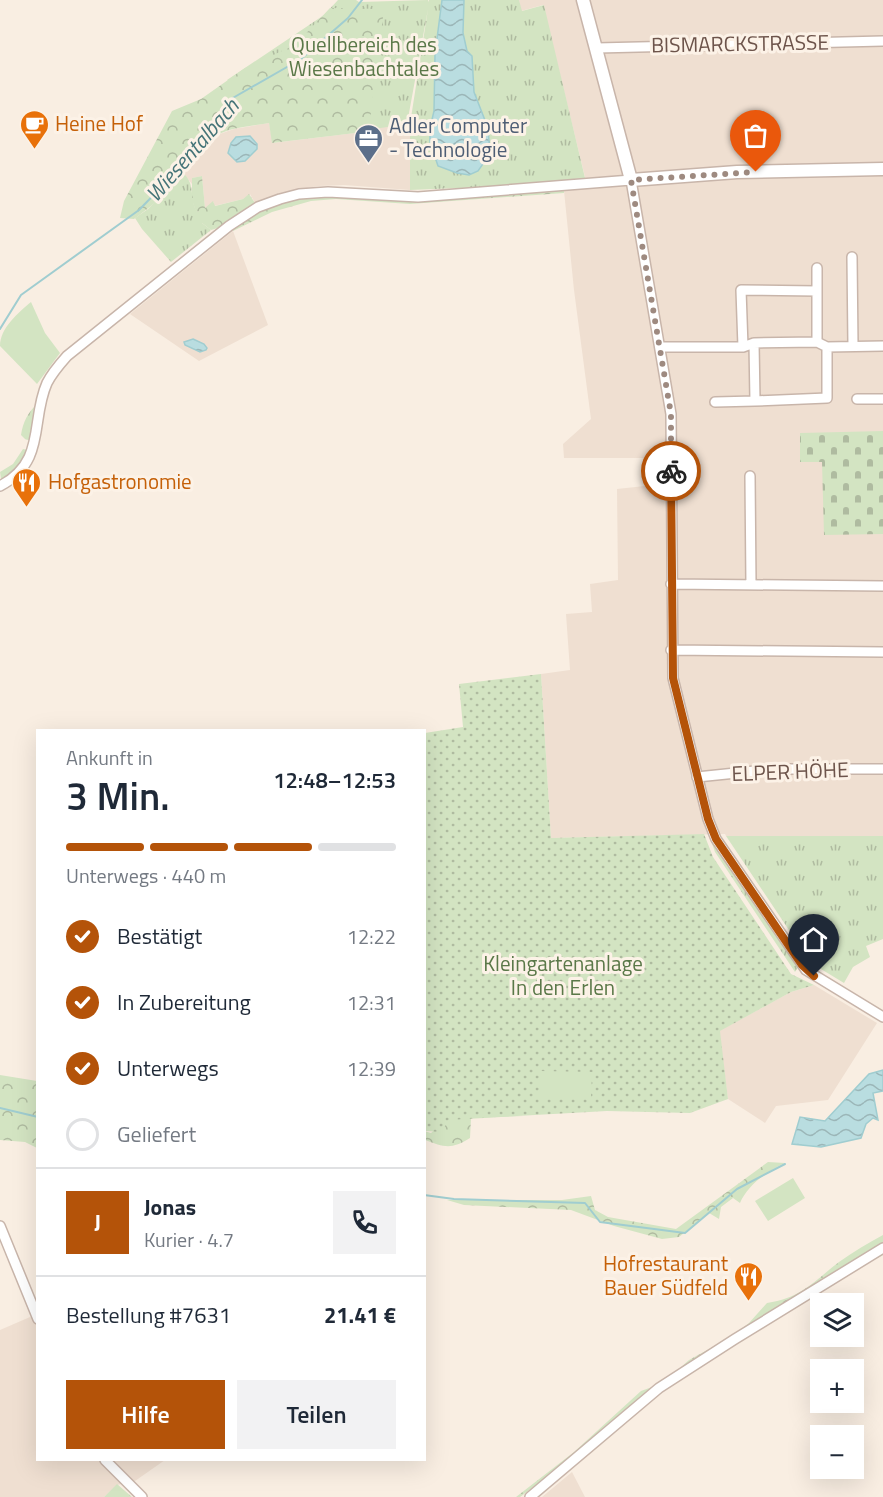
<!DOCTYPE html>
<html lang="de">
<head>
<meta charset="utf-8">
<style>
  body { margin:0; font-family:"Titillium Web",sans-serif; background:#f2f2f3; color:#1f2937; height:100vh; display:flex; flex-direction:column; font-size:22px; white-space:nowrap }
  * { box-sizing:border-box; margin:0 }
  p { font-size:20px; color:#747a83 }
  .icon { flex:none; width:33px; height:33px; fill:none; stroke:currentColor; stroke-width:2; stroke-linecap:round; stroke-linejoin:round }
  .map { position:relative; flex:1; overflow:hidden }
  .details { position:absolute; left:36px; top:729px; width:390px; height:732px; display:flex; flex-direction:column; background:#fff; border-radius:0px; box-shadow:0 6px 24px #0002 }
  .details>* { flex:none }
  .fabs { position:absolute; left:810px; top:1293px; display:grid; gap:12px }
  .fabs a { display:grid; place-items:center; width:54px; height:54px; border-radius:0px; background:#fff; box-shadow:0 6px 24px #0002; font-size:30px }
  .pin { position:absolute; display:grid; place-items:center; width:51px; height:51px; color:#fff; margin:-62px -26px; border-radius:50% 50% 50% 0; rotate:-45deg; box-shadow:0 0 6px #0007 }
  .pin .icon { rotate:45deg }
  .courier { position:absolute; display:grid; place-items:center; width:60px; height:60px; margin:-30px; border:4px solid #b45309; border-radius:50%; background:#fff; color:#222; box-shadow:0 2px 8px #0007 }
  .summary em { font-style:normal; font-weight:600 }
  .summary div { display:flex; flex-direction:column-reverse }
  .summary { display:flex; align-items:center; justify-content:space-between; height:102px; padding:0 30px }
  h1 { font-size:39px; font-weight:600; line-height:45px }
  .bar { display:grid; grid-template-columns:repeat(4,1fr); gap:9px 6px; align-content:center; height:72px; padding:0 30px }
  .bar i { height:8px; border-radius:4px; background:#e0e1e3 }
  .bar .current { background:#b45309 }
  .bar p { grid-column:span 4 }
  .line { display:flex; align-items:center; gap:15px; padding:0 30px; border-top:2px solid #e0e1e3 }
  .line div { flex:1 }
  .round { display:grid; place-items:center; flex:none; width:63px; height:63px; border-radius:0px; background:#f2f2f3 }
  ol { padding:0 30px; list-style:none }
  li { display:flex; align-items:center; gap:18px; height:66px }
  li p { margin-inline-start:auto }
  li .icon { padding:6px; border-radius:50%; background:#b45309; color:#fff; stroke-width:4 }
  li:last-child { color:#747a83 }
  li i { width:33px; height:33px; border:3px solid #e0e1e3; border-radius:50% }
  .button { display:flex; gap:12px; margin-top:auto; padding:12px 30px }
  .button a { flex:1; height:69px; border-radius:0px; background:#b45309; color:#fff; font-size:24px; font-weight:600; line-height:69px; text-align:center }
  .button a+a { background:#f2f2f3; color:#1f2937 }
  .map>svg:first-child { display:block }
</style>
</head>
<body>
<div class="map">
<svg width="883" height="1497" viewBox="0 0 883 1497">
  <defs>
    <pattern id="grass-tufts" width="24" height="20" patternUnits="userSpaceOnUse" patternTransform="scale(1.5)"><rect width="24" height="20" fill="#d3e4c2"/><path d="M3 7l-1-3M5 7V3M7 7l1-3M15 17l-1-3M17 17v-4M19 17l1-3" fill="none" stroke="#afbba0"/></pattern>
    <pattern id="forest-crowns" width="20" height="18" patternUnits="userSpaceOnUse" patternTransform="scale(1.5)"><rect width="20" height="18" fill="#d3e4c2"/><path d="M2 6a3 3 0 1 1 6 0M12 15a3 3 0 1 1 6 0" fill="none" stroke="#afbba0"/></pattern>
    <pattern id="cemetery-stones" width="16" height="16" patternUnits="userSpaceOnUse" patternTransform="scale(1.5)"><rect width="16" height="16" fill="#d3e4c2"/><path d="M2 7V4a2 2 0 0 1 4 0v3zM10 15v-3a2 2 0 0 1 4 0v3z" fill="#afbba0"/></pattern>
    <pattern id="garden-dots" width="8" height="8" patternUnits="userSpaceOnUse" patternTransform="scale(1.5)"><rect width="8" height="8" fill="#d3e4c2"/><path d="M2 2h.1M6 6h.1" fill="none" stroke="#afbba0" stroke-width="1.8" stroke-linecap="round"/></pattern>
    <pattern id="water-waves" width="16" height="10" patternUnits="userSpaceOnUse" patternTransform="scale(1.5)"><rect width="16" height="10" fill="#b9dde0"/><path d="M0 5q4-4 8 0t8 0" fill="none" stroke="#9bb6b8"/></pattern>
  </defs>
  <rect width="100%" height="100%" fill="#f9eee2"/>
  <!-- residential -->
  <path fill="#efdfd1" d="M 519,0 L 883,0 L 883,836 L 726,836 L 725,834 L 551,838 L 541,674 L 570,670 L 566,614 L 592,612 L 590,584 L 618,580 L 617,489 L 663,484 L 663,458 L 564,458 L 563,444 L 591,419 L 574,290 L 563,181 L 585,177 L 543,5 L 521,11 Z
    M 373,121 L 410,124 L 410,190 L 344,185 L 318,186 L 281,193 L 255,203 L 250,194 L 243,199 L 214,206 L 214,202 L 205,208 L 202,176 L 192,178 L 192,184 L 183,173 L 190,162 L 217,135 L 234,129 L 269,123 L 273,143 L 371,131 Z
    M 233,231 L 268,325 L 199,361 L 130,314 Z
    M 814,985 L 877,1023 L 828,1100 L 776,1106 L 765,1123 L 728,1099 L 719,1031 L 791,992 Z
    M 37,1314 L 38,1460 L 165,1460 L 135,1481 L 117,1485 L 104,1497 L 0,1497 L 0,1330 Z
    M 572,1472 L 585,1497 L 542,1497 Z"/>
  <!-- grass -->
  <path fill="url(#grass-tufts)" d="M 338,0 L 356,0 L 359,2 L 428,0 L 429,2 L 429,0 L 519,0 L 522,11 L 544,5 L 585,178 L 508,186 L 410,190 L 410,124 L 428,9 L 407,124 L 328,136 L 227,80 L 324,15 Z
    M 183,173 C 196,184 189,198 197,212 L 202,210 L 202,223 L 211,230 L 171,262 L 142,229 L 135,218 L 148,209 Z
    M 38,403 L 31,441 L 25,439 L 21,435 C 23,422 28,412 38,403 Z
    M 23,449 L 28,450 C 23,462 14,476 1,479 L 0,472 L 13,464 Z
    M 690,770 L 692,770 L 709,831 L 798,967 L 795,972 L 715,852 L 704,821 Z
    M 726,836 L 883,836 L 883,939 L 866,946 L 870,957 L 853,967 L 844,983 L 811,963 Z
    M 117,1484 L 132,1497 L 104,1497 Z"/>
  <!-- forest -->
  <path fill="url(#forest-crowns)" d="M 330,8 L 384,9 L 370,120 L 373,121 L 372,131 L 272,143 L 269,123 C 253,126 234,127 219,134 C 203,142 192,162 182,175 C 169,191 151,207 134,219 L 120,218 L 124,201 L 172,111 L 201,99 L 245,68 L 295,45 Z
    M 202,176 L 205,208 L 213,201 L 215,206 L 243,199 L 249,194 L 255,203 C 244,210 221,229 211,230 L 202,223 L 201,211 L 196,212 L 192,200 L 192,178 Z
    M 564,188 L 564,193 L 410,204 L 336,199 L 311,201 L 272,212 L 233,231 L 233,228 C 256,211 279,204 306,196 Z
    M 0,1075 L 37,1081 L 37,1148 L 25,1142 L 0,1140 Z
    M 451,1115 L 524,1116 L 471,1118 L 470,1138 C 451,1150 444,1147 425,1140 L 424,1131 L 431,1133 Z
    M 768,1162 L 785,1163 C 767,1171 748,1185 740,1203 L 733,1198 L 721,1207 L 719,1219 L 709,1213 L 679,1237 L 662,1239 L 614,1226 L 571,1210 L 464,1205 L 447,1200 L 562,1200 L 591,1196 L 595,1210 L 608,1217 L 676,1229 Z
    M 883,1235 L 883,1255 L 859,1267 L 665,1389 L 586,1457 L 573,1457 L 520,1497 L 516,1497 L 574,1452 L 641,1391 L 663,1383 L 689,1360 L 731,1337 L 749,1323 L 767,1303 C 801,1298 813,1282 839,1262 C 853,1252 868,1243 883,1235 Z"/>
  <!-- cemetery -->
  <path fill="url(#cemetery-stones)" d="M 883,431 L 883,534 L 824,535 L 822,462 L 800,462 L 800,433 Z"/>
  <!-- garden -->
  <path fill="url(#garden-dots)" d="M 541,674 L 551,838 L 704,834 L 713,857 L 791,974 L 814,985 L 791,992 L 720,1031 L 728,1099 L 690,1113 L 607,1111 L 448,1120 L 442,1132 L 425,1131 L 425,733 L 463,727 L 459,684 Z"/>
  <!-- pitch -->
  <path fill="#d3e4c2" d="M 31,302 L 45,333 L 60,353 L 37,384 L 0,346 C 0,328 18,313 31,302 Z
    M 541,1071 L 592,1072 L 591,1097 L 541,1097 Z
    M 793,1178 L 805,1198 L 768,1221 L 755,1201 Z"/>
  <!-- water -->
  <path fill="url(#water-waves)" stroke="#a0cdd0" stroke-width="1.5" d="M 442,0 L 464,0 L 463,33 L 467,51 L 472,56 L 474,92 L 488,128 L 490,154 L 478,171 L 469,175 L 457,173 L 438,166 L 430,142 L 430,128 L 434,111 L 435,54 Z
    M 250,136 L 257,144 L 257,149 L 245,161 L 237,162 L 228,153 L 231,143 L 236,137 Z
    M 193,339 L 204,344 L 207,348 L 206,350 L 200,352 L 185,345 L 184,342 Z
    M 883,1070 L 883,1091 L 873,1093 L 878,1120 L 873,1118 L 866,1124 L 861,1138 L 821,1147 L 792,1144 L 800,1117 L 825,1121 L 869,1074 Z"/>
  <g fill="none" stroke-linecap="round" stroke-linejoin="round">
    <!-- stream -->
    <path stroke="#a0cdd0" stroke-width="2" d="M 0,329 L 21,295 L 139,210 L 175,173 L 186,155 L 231,99 L 301,59 L 348,18 L 362,0
      M 0,1108 L 38,1117
      M 424,1195 L 454,1199 L 585,1203 L 600,1222 L 685,1233 L 737,1189 L 785,1164"/>
    <defs>
      <path id="minor" d="M 597,48 L 883,41
        M 852,257 L 853,346
        M 817,268 L 817,342
        M 754,343 L 755,401 L 827,398 L 827,347
        M 660,347 L 743,347 L 754,343 L 817,342 L 827,347 L 883,346
        M 743,347 L 741,290 L 817,291
        M 857,399 L 883,399
        M 715,402 L 755,401
        M 750,476 L 751,585
        M 0,486 C 47,461 30,421 47,383 C 52,373 59,365 67,356 L 229,226 L 258,207 L 280,199 L 299,194 L 328,192 L 418,197 L 631,180 L 671,414 L 673,678 L 708,819 L 716,839 L 806,970 L 883,1017
        M 671,584 L 883,586
        M 671,650 L 883,652
        M 697,777 L 775,769 L 883,769
        M 0,1226 L 38,1319
        M 105,1460 L 142,1497
        M 530,1497 L 659,1388 L 735,1339 L 883,1248"/>
      <path id="tertiary" d="M 583,0 L 631,180 L 737,172 L 883,169"/>
    </defs>
    <!-- minor casing -->
    <use href="#minor" stroke="#c8b5aa" stroke-width="12"/>
    <!-- tertiary casing -->
    <use href="#tertiary" stroke="#c8b5aa" stroke-width="15"/>
    <!-- minor -->
    <use href="#minor" stroke="#fff" stroke-width="9"/>
    <!-- tertiary -->
    <use href="#tertiary" stroke="#fff" stroke-width="12"/>
  </g>
  <g fill="none" stroke-linecap="round" stroke-linejoin="round">
    <!-- done -->
    <path stroke="#9e8a80" stroke-width="6" stroke-dasharray="0 10.8" d="M 671,471 L 671,414 L 631,180 L 756,172"/>
    <!-- route -->
    <path stroke="#b45309" stroke-width="8" d="M 671,471 L 673,678 L 708,819 L 716,839 L 802,965 L 814,976"/>
  </g>
  <!-- icons -->
  <defs>
    <symbol id="cafe-pin" viewBox="-11 -11 22 30"><path d="M0 17L-7.5 6A9.5 9.5 0 1 1 7.5 6Z" fill="#e8710a" stroke="#fcf2e7"/><path d="M-5.5-4.5H6V0H3Q3 3.5 0 3.5H-2.5Q-5.5 3.5-5.5 0ZM3-3.2v2h1.7v-2ZM-6 4.5H4V6H-6Z" fill="#fff"/></symbol>
    <symbol id="office-pin" viewBox="-11 -11 22 30"><path d="M0 17L-7.5 6A9.5 9.5 0 1 1 7.5 6Z" fill="#5c6f8a" stroke="#fcf2e7"/><path d="M-6-3h4V-5.5h4V-3h4V5H-6ZM-1-4.5V-3h2v-1.5ZM-6 0V1H6V0Z" fill="#fff"/></symbol>
    <symbol id="restaurant-pin" viewBox="-11 -11 22 30"><path d="M0 17L-7.5 6A9.5 9.5 0 1 1 7.5 6Z" fill="#e8710a" stroke="#fcf2e7"/><path d="M-5-6h1v4h1v-4h1v4h1v-4h1v5L-1.5 .5V6h-2V.5L-5-1ZM5-6V6H3V1.5H1.5Q1.5-4 5-6Z" fill="#fff"/></symbol>
  </defs>
  <g fill-rule="evenodd">
    <use href="#cafe-pin" x="18" y="108" width="33" height="45"/>
    <use href="#office-pin" x="352" y="122" width="33" height="45"/>
    <use href="#restaurant-pin" x="10" y="466" width="33" height="45"/>
    <use href="#restaurant-pin" x="732" y="1260" width="33" height="45"/>
  </g>
  <g text-anchor="middle" stroke-width="6" stroke-linejoin="round" paint-order="stroke">
    <!-- street labels -->
    <g font-size="21" fill="#6d544b" stroke="#fcf2e7">
      <text transform="translate(740 44) rotate(-1)" y="7">BISMARCKSTRASSE</text>
      <text transform="translate(790 772) rotate(-2)" y="7">ELPER HÖHE</text>
    </g>
    <!-- park labels -->
    <g font-size="21" fill="#5a7848" stroke="#fcf2e7">
      <text x="364" y="52">Quellbereich des<tspan x="364" dy="24">Wiesenbachtales</tspan></text>
      <text x="563" y="971">Kleingartenanlage<tspan x="563" dy="24">In den Erlen</tspan></text>
    </g>
    <!-- food labels -->
    <g font-size="21" fill="#c56008" stroke="#fcf2e7" text-anchor="start">
      <text x="55" y="131">Heine Hof</text>
      <text x="48" y="489">Hofgastronomie</text>
      <text x="728" y="1271" text-anchor="end">Hofrestaurant<tspan x="728" dy="24">Bauer Südfeld</tspan></text>
    </g>
    <!-- service labels -->
    <g font-size="21" fill="#4e5e75" stroke="#fcf2e7" text-anchor="start">
      <text x="389" y="133">Adler Computer<tspan x="389" dy="24">- Technologie</tspan></text>
    </g>
    <!-- water labels -->
    <g font-size="22" font-style="italic" fill="#457478" stroke="#fcf2e7">
      <text transform="translate(192 150) rotate(-49)" y="8">Wiesentalbach</text>
    </g>
  </g>
</svg>
<div class="fabs">
<a><svg class="icon" aria-label="layers" viewBox="0 0 24 24"><path d="M12 4l9 5-9 5-9-5zM3 14l9 5 9-5"/></svg></a>
<a>+</a>
<a>−</a>
</div>
<div class="pin" style="left:756px;top:172px;background:#ea580c"><svg class="icon" aria-label="bag" viewBox="0 0 24 24"><path d="M5 8h14l-1 12H6zM9 8a3 3 0 0 1 6 0"/></svg></div>
<div class="pin" style="left:814px;top:976px;background:#1f2937"><svg class="icon" aria-label="home" viewBox="0 0 24 24"><path d="M3 11l9-7 9 7M6 9v11h12V9"/></svg></div>
<div class="courier" style="left:671px;top:471px"><svg class="icon" aria-label="bike" viewBox="0 0 24 24"><circle cx="6" cy="16" r="4"/><circle cx="18" cy="16" r="4"/><path d="M6 16l4-8h5l3 8M10 8l3 8H6M13 5h3"/></svg></div>
<section class="details">
<div class="summary"><div><h1>3 Min.</h1><p>Ankunft in</p></div><em>12:48–12:53</em></div>
<div class="bar"><i class="current"></i><i class="current"></i><i class="current"></i><i></i><p>Unterwegs · 440 m</p></div>
<ol>
<li><svg class="icon" aria-label="check" viewBox="0 0 24 24"><path d="M5 12l5 5 9-10"/></svg>Bestätigt<p>12:22</p></li>
<li><svg class="icon" aria-label="check" viewBox="0 0 24 24"><path d="M5 12l5 5 9-10"/></svg>In Zubereitung<p>12:31</p></li>
<li><svg class="icon" aria-label="check" viewBox="0 0 24 24"><path d="M5 12l5 5 9-10"/></svg>Unterwegs<p>12:39</p></li>
<li><i></i>Geliefert</li>
</ol>
<div class="line" style="height:108px"><b class="round" style="background:#b45309;color:#fff">J</b><div><b>Jonas</b><p>Kurier · 4.7</p></div><a class="round"><svg class="icon" aria-label="phone" viewBox="0 0 24 24"><path d="M5 4h4l2 5-3 2q2 4 5 5l2-3 5 2v4C11 20 4 13 5 4z"/></svg></a></div>
<div class="line" style="height:78px"><div>Bestellung #7631</div><b>21.41 €</b></div>
<div class="button"><a>Hilfe</a><a>Teilen</a></div>
</section>
</div>
</body>
</html>
